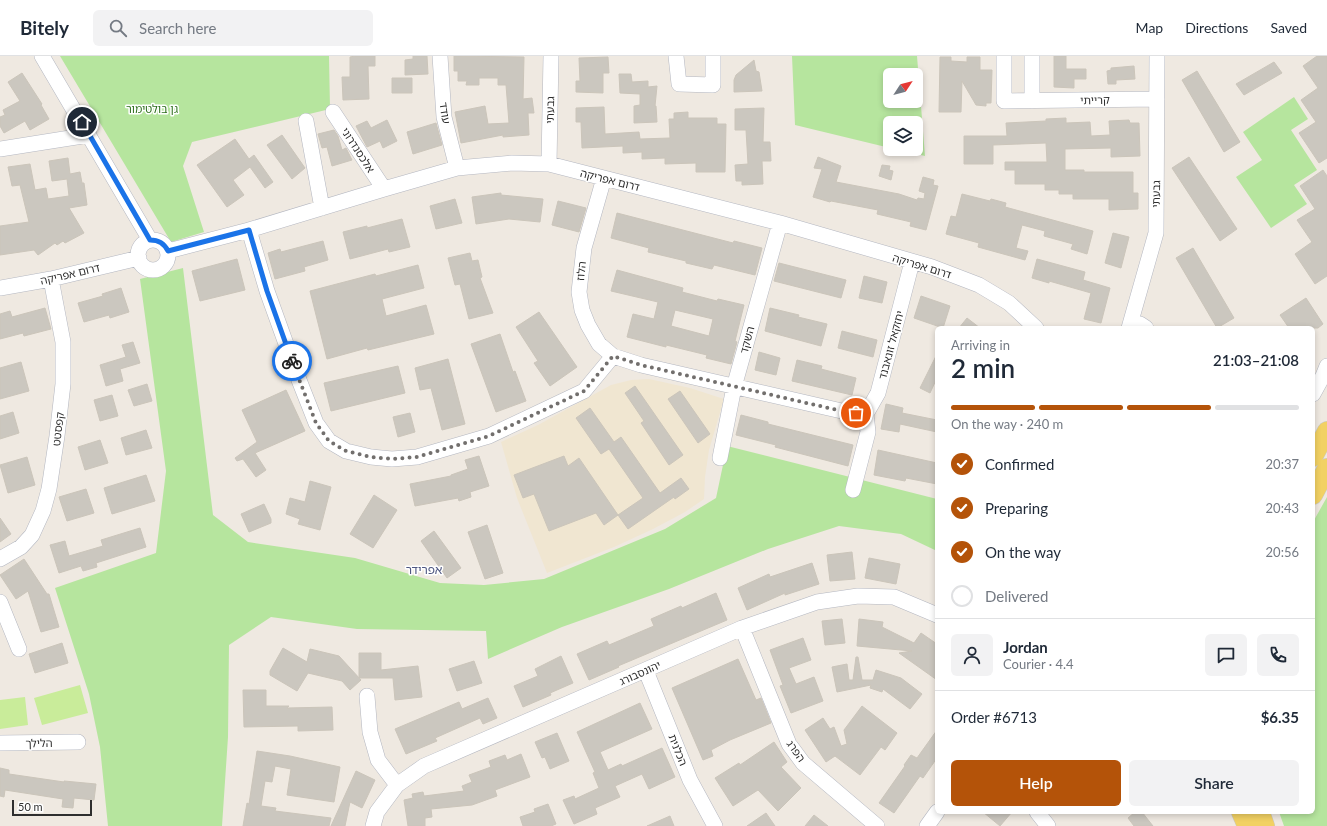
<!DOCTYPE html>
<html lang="en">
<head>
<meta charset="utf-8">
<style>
  body { margin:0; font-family:Lato,"Noto Sans Hebrew",sans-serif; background:#f2f2f3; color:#1f2937; height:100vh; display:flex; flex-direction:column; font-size:15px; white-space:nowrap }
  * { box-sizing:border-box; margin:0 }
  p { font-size:13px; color:#747a83 }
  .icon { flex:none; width:22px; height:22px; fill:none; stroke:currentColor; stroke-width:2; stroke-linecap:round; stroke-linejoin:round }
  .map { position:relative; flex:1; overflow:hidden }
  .sheet { position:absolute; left:935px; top:270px; width:380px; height:488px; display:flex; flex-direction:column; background:#fff; border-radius:6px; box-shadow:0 2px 6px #0003 }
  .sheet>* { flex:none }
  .needle { width:26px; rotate:54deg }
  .fabs { position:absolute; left:883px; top:12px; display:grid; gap:8px }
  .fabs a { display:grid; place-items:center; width:40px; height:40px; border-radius:6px; background:#fff; box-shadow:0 2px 6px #0003; font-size:20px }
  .scale { position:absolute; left:12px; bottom:10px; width:80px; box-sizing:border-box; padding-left:4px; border:2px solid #2e2e2e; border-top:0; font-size:11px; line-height:14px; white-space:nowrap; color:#2e2e2e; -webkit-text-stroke:3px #fff; paint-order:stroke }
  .pin { position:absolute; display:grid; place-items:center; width:34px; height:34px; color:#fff; margin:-17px; border:2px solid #fff; border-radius:50%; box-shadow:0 1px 4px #0007 }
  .courier { position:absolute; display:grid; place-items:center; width:40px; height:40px; margin:-20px; border:3px solid #1a73e8; border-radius:50%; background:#fff; color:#222; box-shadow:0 1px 5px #0007 }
  .headline em { font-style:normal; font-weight:600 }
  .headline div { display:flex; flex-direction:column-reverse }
  .headline { display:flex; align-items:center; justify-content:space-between; height:68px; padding:0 16px }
  h1 { font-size:26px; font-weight:600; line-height:30px }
  .bar { display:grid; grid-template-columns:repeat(4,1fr); gap:6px 4px; align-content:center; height:48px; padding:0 16px }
  .bar i { height:5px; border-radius:3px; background:#e0e1e3 }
  .bar .active { background:#b45309 }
  .bar p { grid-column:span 4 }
  .line { display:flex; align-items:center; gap:10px; padding:0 16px; border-top:1px solid #e0e1e3 }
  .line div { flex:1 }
  .round { display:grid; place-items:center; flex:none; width:42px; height:42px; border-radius:6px; background:#f2f2f3 }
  ol { padding:0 16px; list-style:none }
  li { display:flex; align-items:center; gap:12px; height:44px }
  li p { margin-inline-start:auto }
  li .icon { padding:4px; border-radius:50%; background:#b45309; color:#fff; stroke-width:4 }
  li:last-child { color:#747a83 }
  li i { width:22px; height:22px; border:2px solid #e0e1e3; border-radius:50% }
  .cta { display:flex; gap:8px; margin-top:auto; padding:8px 16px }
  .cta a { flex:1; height:46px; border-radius:6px; background:#b45309; color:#fff; font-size:16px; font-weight:600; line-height:46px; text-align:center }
  .cta a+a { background:#f2f2f3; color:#1f2937 }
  header { display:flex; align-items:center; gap:24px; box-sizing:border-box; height:56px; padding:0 20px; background:#fff; border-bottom:1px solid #e0e1e3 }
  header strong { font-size:19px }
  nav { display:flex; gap:22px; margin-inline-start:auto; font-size:14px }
  .search { width:280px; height:36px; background:#f2f2f3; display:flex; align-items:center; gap:10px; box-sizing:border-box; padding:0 14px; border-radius:6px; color:#747a83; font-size:15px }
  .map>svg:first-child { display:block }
</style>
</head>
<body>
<header>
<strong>Bitely</strong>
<div class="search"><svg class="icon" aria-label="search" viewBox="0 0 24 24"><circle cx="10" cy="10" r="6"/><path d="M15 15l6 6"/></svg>Search here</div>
<nav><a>Map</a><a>Directions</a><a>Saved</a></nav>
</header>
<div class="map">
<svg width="1327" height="770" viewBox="0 0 1327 770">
  <rect width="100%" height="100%" fill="#efe9e1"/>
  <!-- education -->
  <path fill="#f0e6d1" d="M 649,323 L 690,332 L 724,343 L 709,394 L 705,421 L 704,443 L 685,456 L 653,473 L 614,491 L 547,517 L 517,442 L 501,386 L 538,369 L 611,329 L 631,324 Z"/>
  <!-- green -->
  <path fill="#b6e59e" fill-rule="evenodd" d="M 60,0 L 329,0 L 330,53 L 192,86 L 183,110 L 204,176 L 171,186 Z
    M 792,0 L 917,0 L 925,100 L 896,93 L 916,93 L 916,67 L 890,67 L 890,92 L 795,69 ZM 890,19 L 916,19 L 916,45 L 890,45 Z
    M 1294,41 L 1308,63 L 1291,74 L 1317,114 L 1294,129 L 1307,148 L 1271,172 L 1236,121 L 1262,104 L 1243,76 Z
    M 183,212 L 213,459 L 248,486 L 355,502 L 440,527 L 484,529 L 544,523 L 665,473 L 716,442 L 727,390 L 937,443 L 937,495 L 901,478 L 839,470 L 768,493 L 669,533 L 562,571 L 488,603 L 486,575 L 357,573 L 271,561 L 229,589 L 228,681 L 222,770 L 108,770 L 100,691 L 89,638 L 55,532 L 156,497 L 166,415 L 140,223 Z
    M 1327,441 L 1327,770 L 1284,770 L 1279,756 L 1313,756 L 1313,466 Z"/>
  <!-- pitch -->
  <path fill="#c9ec9a" d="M 80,629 L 88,657 L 42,669 L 34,642 Z
    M 25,641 L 28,669 L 0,673 L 0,644 Z"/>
  <!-- building -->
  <path fill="#cbc7bf" stroke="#cbc5ba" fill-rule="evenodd" d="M 355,0 L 375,0 L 375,10 L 368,10 L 369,43 L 343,44 L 342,21 L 350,21 L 350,1 Z
    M 413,0 L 427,0 L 428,18 L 405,19 L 405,4 L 413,3 Z
    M 454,0 L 524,1 L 523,43 L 532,42 L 534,57 L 528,57 L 529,79 L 503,81 L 503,79 L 461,87 L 455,56 L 485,50 L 488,68 L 509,67 L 506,29 L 498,29 L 498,22 L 479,22 L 479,29 L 466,29 L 467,25 L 458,25 L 458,15 L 454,15 Z
    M 1054,0 L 1066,0 L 1066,13 L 1086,13 L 1086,23 L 1074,23 L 1074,32 L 1054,31 Z
    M 1317,0 L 1327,0 L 1327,102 L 1319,107 L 1299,77 L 1316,66 L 1301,44 L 1318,32 L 1303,10 Z
    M 608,1 L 609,17 L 603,17 L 603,37 L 576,36 L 576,25 L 580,25 L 579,2 Z
    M 940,1 L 951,1 L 951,5 L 967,6 L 967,1 L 980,1 L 980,14 L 992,14 L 991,47 L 986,47 L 986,50 L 976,49 L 962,25 L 961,56 L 939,56 Z
    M 754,4 L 756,15 L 759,16 L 762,35 L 734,36 L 734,24 L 736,19 Z
    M 1274,6 L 1282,17 L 1244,39 L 1236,28 Z
    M 1134,10 L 1135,23 L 1116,24 L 1116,28 L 1108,28 L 1107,15 L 1111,14 L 1111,12 Z
    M 1197,15 L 1240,86 L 1224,96 L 1182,24 Z
    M 22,17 L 42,48 L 41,49 L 49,63 L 30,74 L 25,65 L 4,77 L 0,70 L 0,61 L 5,59 L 3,54 L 20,45 L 8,26 Z
    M 619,18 L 631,18 L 632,26 L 648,25 L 648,31 L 657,30 L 655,50 L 656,50 L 657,66 L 634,67 L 634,50 L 640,49 L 640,38 L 620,37 Z
    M 392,22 L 412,22 L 412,37 L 392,37 Z
    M 604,51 L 605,78 L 639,76 L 640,83 L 670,82 L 669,63 L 674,63 L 674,57 L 688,56 L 688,62 L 717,62 L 717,68 L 726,68 L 725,116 L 696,116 L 696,107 L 665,108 L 665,102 L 642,103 L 642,96 L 623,97 L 623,90 L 582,92 L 581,66 L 576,66 L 576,52 Z
    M 764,52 L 763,86 L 770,86 L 771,105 L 762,105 L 763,128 L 742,129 L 742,125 L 736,125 L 735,109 L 748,108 L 746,74 L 735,74 L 735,53 Z
    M 1066,62 L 1066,67 L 1090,66 L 1091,80 L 1110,79 L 1109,65 L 1129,64 L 1130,67 L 1139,67 L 1140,100 L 1111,101 L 1111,92 L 1065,93 L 1065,114 L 1084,114 L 1084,116 L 1133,116 L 1133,137 L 1138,137 L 1138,153 L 1109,154 L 1109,143 L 1073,143 L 1073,138 L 1059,138 L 1059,134 L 1045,134 L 1045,128 L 1015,128 L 1015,114 L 1005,114 L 1005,106 L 1047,106 L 1046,87 L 993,89 L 993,108 L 964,108 L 964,80 L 1007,80 L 1006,67 L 1046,65 L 1046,63 Z
    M 387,64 L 397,85 L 383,92 L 380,85 L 367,91 L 356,70 L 367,65 L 371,72 Z
    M 436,67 L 442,89 L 413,98 L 407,76 Z
    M 334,74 L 338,80 L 342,94 L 346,92 L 352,104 L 332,110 L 327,91 L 322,92 L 318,78 Z
    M 282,79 L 305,112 L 292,123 L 267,89 Z
    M 235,83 L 249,103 L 254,99 L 273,126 L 265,132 L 250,111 L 233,124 L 244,139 L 227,151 L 197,109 Z
    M 818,101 L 841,110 L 836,126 L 899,138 L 917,144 L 918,142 L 924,143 L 925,137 L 919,135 L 923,121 L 934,124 L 933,129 L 938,130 L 926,174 L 910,170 L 911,166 L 877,158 L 878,154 L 831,145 L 830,146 L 813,141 L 822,113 L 814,112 Z
    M 1189,101 L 1237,173 L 1220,185 L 1172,112 Z
    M 68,102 L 70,118 L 80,116 L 82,127 L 84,127 L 87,149 L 69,152 L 84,177 L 65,187 L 63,185 L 57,189 L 55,187 L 38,199 L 34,194 L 0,199 L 0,170 L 29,166 L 20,129 L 12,130 L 8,111 L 30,108 L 35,134 L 46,132 L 48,143 L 69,140 L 67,123 L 52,125 L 49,105 Z
    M 882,109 L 890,110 L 889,114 L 893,115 L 891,124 L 879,120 Z
    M 1323,114 L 1327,120 L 1327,220 L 1315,228 L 1295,198 L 1312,186 L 1297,164 L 1315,153 L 1300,130 Z
    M 501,137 L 501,139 L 543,143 L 540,166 L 509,163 L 476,168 L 472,141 Z
    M 962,138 L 990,145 L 991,143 L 1006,147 L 1005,151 L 1093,175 L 1087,198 L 1071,193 L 1073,188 L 1044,180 L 1045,175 L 1022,169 L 1016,192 L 1028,195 L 1025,204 L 978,191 L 979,187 L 946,178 L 951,160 L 956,161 Z
    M 455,143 L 462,167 L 436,173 L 430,150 Z
    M 558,145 L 586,152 L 579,176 L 552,169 Z
    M 617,157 L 733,187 L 734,185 L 762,192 L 755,219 L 714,209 L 712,213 L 686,207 L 686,205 L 648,196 L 649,192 L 611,182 Z
    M 402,163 L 410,191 L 389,196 L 388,193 L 350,203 L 343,176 L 367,170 L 367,172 Z
    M 1113,177 L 1129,181 L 1121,212 L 1105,207 Z
    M 323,185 L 328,204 L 304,211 L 305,215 L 275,223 L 268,197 L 280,193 L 281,196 Z
    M 1193,192 L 1234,262 L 1217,272 L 1176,202 Z
    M 470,197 L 472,205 L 478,204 L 482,221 L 480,222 L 493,257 L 469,263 L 460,228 L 455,229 L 448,202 Z
    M 237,203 L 245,234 L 200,245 L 192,215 Z
    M 1037,203 L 1085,216 L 1083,224 L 1110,232 L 1101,267 L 1084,263 L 1091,237 L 1049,225 L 1049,227 L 1032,222 Z
    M 779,207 L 846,224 L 841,242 L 774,225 Z
    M 418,209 L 424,232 L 382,243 L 386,260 L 426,249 L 434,278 L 368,294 L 367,292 L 327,303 L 310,235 L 375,218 L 376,220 Z
    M 617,214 L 683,232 L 682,236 L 717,245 L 718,243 L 744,249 L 735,285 L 737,286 L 731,308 L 706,302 L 707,299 L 666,289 L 666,291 L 627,281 L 633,258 L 654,263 L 658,246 L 611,235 ZM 675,254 L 713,263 L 709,280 L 671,270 Z
    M 864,220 L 887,226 L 882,247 L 859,242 Z
    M 121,232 L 129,256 L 110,262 L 109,259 L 84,266 L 78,247 L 103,240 L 102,238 Z
    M 921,240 L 950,250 L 943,272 L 914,262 Z
    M 1306,242 L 1323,268 L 1318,272 L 1289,272 L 1280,259 Z
    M 45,252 L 51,273 L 24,280 L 23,277 L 0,283 L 0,258 L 10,255 L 12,261 Z
    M 770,252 L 799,259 L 798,261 L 827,268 L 821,290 L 765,275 Z
    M 539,256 L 577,311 L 550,330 L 534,307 L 538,305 L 516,271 Z
    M 967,262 L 980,272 L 959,272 Z
    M 842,275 L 877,284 L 873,301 L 838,292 Z
    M 500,278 L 513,316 L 515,315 L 526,345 L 496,356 L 471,288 Z
    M 133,286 L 140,307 L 120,313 L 123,325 L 106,330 L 100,309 L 126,301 L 122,289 Z
    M 759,296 L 780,302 L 776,319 L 755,314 Z
    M 937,298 L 937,322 L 930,337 L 920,332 Z
    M 448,303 L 465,368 L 442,374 L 431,332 L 420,334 L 415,312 Z
    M 797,304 L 822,310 L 821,313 L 856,322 L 852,339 L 792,325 Z
    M 21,306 L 29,335 L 0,343 L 0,312 Z
    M 398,310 L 405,337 L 331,355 L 324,327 Z
    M 147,328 L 152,345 L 134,350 L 128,334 Z
    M 635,330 L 683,399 L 669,409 L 641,367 L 644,365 L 625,337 Z
    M 286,334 L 305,375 L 255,397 L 266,414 L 256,421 L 243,403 L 237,405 L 235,402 L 257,386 L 242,354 Z
    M 680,335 L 710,378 L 698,387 L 668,343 Z
    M 112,339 L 118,360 L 100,365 L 94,344 Z
    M 886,348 L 903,352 L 902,357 L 937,364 L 937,376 L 900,368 L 899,376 L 881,373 Z
    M 590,352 L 614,386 L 621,381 L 660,437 L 681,422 L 689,433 L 675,443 L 674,441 L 628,473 L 618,459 L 643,442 L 609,393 L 601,398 L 576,362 Z
    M 13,356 L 19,377 L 0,383 L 0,360 Z
    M 410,357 L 415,376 L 398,381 L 393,361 Z
    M 741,359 L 768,366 L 768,368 L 853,389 L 848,410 L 775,391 L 776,389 L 736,379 Z
    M 146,374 L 152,392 L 126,399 L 121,382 Z
    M 100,384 L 108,407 L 85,414 L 78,391 Z
    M 878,394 L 937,407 L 937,428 L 906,422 L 905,425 L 874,419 Z
    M 479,400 L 489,430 L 470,436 L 471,441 L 459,445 L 458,442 L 415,450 L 410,428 L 451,420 L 451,419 L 468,413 L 465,404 Z
    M 564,400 L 568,410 L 579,402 L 618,459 L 604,469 L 596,457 L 549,475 L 534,438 L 523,442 L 514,419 Z
    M 27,401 L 35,429 L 8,437 L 0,409 Z
    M 146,419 L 155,445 L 112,458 L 104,432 Z
    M 310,425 L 331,431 L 320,474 L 298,468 L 300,463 L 286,458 L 290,442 L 305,446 Z
    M 86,433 L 94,457 L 67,465 L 59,441 Z
    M 374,439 L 397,454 L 373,492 L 350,478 Z
    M 264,448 L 271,463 L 271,467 L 249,476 L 241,458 Z
    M 0,462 L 11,478 L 0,486 Z
    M 487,469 L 503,517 L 485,523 L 468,476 Z
    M 140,472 L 146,491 L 96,507 L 97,511 L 83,515 L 81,510 L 59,517 L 50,489 L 65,485 L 69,500 L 103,490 L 101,484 Z
    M 434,475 L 461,512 L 447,522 L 421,485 Z
    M 852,496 L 855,523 L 830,525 L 827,499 Z
    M 869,502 L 900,508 L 896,528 L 865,522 Z
    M 24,503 L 47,538 L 49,538 L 59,571 L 41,576 L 28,535 L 16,543 L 0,519 Z
    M 812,507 L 819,528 L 785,539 L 785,537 L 747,554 L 738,532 L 769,518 L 770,521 Z
    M 716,537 L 727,564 L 618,610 L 619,611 L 589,624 L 577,598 L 607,585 L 609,589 L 654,570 L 651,563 L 681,550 L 682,552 Z
    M 842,563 L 845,587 L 825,589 L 822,565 Z
    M 859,563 L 883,566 L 882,571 L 914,587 L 921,577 L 937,588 L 937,624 L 899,597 L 912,595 L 857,590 Z
    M 803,582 L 811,604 L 789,612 L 796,628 L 814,621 L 823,645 L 791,657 L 780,630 L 783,629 L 770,594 Z
    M 62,587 L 68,607 L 35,617 L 29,598 Z
    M 283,592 L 307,606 L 310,593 L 339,600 L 361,624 L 350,634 L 342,625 L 308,617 L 297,635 L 270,619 L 270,615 Z
    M 359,597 L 381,597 L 381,614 L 418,610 L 422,641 L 395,644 L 393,622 L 359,622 Z
    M 561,600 L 573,627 L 550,637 L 551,639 L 523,651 L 514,630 L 538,620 L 535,613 Z
    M 856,601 L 858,601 L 862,624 L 873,624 L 876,614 L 901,622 L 922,638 L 910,653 L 883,633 L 882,636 L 870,632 L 871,629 L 837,636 L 832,611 L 847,608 L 849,624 L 853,624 Z
    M 738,603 L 756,644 L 761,642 L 771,667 L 730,684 L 711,694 L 713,700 L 703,704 L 672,632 Z
    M 474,605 L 482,627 L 457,635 L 449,613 Z
    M 243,634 L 266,634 L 266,650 L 289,650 L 287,652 L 332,651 L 333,674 L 298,675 L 298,670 L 244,671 Z
    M 488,642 L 497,662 L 483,668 L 480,662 L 435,682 L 437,685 L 406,698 L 395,673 L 459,646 L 462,653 Z
    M 640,647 L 652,673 L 600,696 L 608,714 L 621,708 L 622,710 L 662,692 L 675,721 L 649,733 L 642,718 L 615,730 L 620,741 L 595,752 L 597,758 L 574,768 L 563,744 L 574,740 L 575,743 L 599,732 L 593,717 L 595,716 L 577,676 Z
    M 862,650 L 897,677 L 885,694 L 881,691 L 860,719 L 835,700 L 826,706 L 805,674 L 823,662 L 830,673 L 834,671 L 841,690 L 847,688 L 844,674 Z
    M 937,674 L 937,702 L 923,722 L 920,720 L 894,757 L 879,747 L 905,710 L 904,709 L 911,699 L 917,702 Z
    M 557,677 L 569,705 L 550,713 L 545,701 L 542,702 L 535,686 Z
    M 774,686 L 787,706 L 781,711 L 801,732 L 778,755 L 758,734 L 733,750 L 715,722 L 739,707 L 740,709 Z
    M 257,695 L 290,700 L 340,711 L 334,746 L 287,739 L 291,713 L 275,710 L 272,726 L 265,725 L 261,750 L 276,752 L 275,755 L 331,762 L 329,770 L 243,770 L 247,747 L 249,748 Z
    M 521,698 L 530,721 L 495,734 L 497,740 L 472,749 L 431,753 L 432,761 L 425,762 L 425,770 L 408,770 L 404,744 L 413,742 L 412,738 L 423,736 L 424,740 L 464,735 L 462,730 L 472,726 L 469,719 L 491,711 L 489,705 L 505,699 L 507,704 Z
    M 0,712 L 9,714 L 9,718 L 64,726 L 64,725 L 96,728 L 94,744 L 74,742 L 73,752 L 62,751 L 63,743 L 5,734 L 4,741 L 0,740 Z
    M 356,715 L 375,724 L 362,752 L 350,746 L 345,770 L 331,770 Z
    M 548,748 L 556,768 L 551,770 L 523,770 L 520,761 L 535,756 L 534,753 Z
    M 983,756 L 1012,756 L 1000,770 Z
    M 1135,756 L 1142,756 L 1153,770 L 1134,770 L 1128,762 Z
    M 766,757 L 775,770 L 747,770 Z
    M 814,759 L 828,770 L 805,770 Z
    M 670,760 L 674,770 L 647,770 Z"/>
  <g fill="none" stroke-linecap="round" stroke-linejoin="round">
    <defs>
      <path id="minor" d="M 42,0 L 150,184
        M 440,0 L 444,61 L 457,112
        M 676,0 L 679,28 L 713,29 L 713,0
        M 1004,0 L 1004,45 L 1157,43
        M 1032,0 L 1032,45
        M 333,56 L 384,133
        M 306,65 L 322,152
        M 0,93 L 89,79
        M 549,108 L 551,0
        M 604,122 L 584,192 L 579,236 L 582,254 L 588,269 L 599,288 L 613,300
        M 249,174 L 267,235 L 299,324 L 316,367 L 329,385 L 346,395 L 371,401 L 392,403 L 417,401 L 489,380 L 584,335 L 613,300 L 641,309 L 846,356 L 866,358 L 878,337 L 912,206
        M138 199a15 15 0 1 1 30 0a15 15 0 1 1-30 0Z
        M 168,195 L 249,174 L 384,133 L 457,112 L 512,107 L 549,108 L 780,167 L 932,211 L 979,229 L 1009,247 L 1036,272
        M 0,232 L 51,223 L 139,202
        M 1131,267 L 1140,268 L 1146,272
        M 1129,272 L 1156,177 L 1157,0
        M 1313,338 L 1323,320 L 1327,310
        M 720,402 L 734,331 L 780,167
        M 853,434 L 868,376 L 866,358
        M 0,503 L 21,491 L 32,479 L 43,455 L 49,433 L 57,380 L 63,328 L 63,286 L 51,223
        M 0,546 L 19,593
        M 742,572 L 789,688 L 803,707 L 877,770
        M 646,615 L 690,724 L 715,770
        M 367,640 L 370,676 L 378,704 L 397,729
        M 0,687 L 78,686
        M 1037,756 L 1048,770
        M 373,770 L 377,756 L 397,729 L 424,710 L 742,572 L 817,546 L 858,540 L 894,541 L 937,559
        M 927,770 L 937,756"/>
      <path id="major" d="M 1313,401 L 1327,375
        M 1313,439 L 1327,412
        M 1241,756 L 1247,770
        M 1260,756 L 1265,770"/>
    </defs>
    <!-- minor casing -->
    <use href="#minor" stroke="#b4b7c1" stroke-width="16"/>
    <!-- major casing -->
    <use href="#major" stroke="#c9c9c9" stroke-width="20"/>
    <!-- minor -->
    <use href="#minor" stroke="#fff" stroke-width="15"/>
    <!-- major -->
    <use href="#major" stroke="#f2d163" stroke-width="19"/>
  </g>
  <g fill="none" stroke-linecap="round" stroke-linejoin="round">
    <!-- done -->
    <path stroke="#726f6d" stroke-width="4" stroke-dasharray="0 7.2" d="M 292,305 L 316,367 L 329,385 L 346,395 L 371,401 L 392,403 L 417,401 L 489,380 L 584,335 L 613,300 L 641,309 L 846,356 L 856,357"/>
    <!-- route -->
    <path stroke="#1a73e8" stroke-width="5" d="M 82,66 L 150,184 C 159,184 164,187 168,195 L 249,174 L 267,235 L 292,305"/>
  </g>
  <g text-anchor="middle" stroke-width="3" stroke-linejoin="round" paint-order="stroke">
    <!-- street labels -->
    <g font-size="11" fill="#2e2e2e" stroke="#fff">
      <text transform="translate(1095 44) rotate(-1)" y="4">קרייתי</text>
      <text transform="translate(550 54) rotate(-89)" y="4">גבעתי</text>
      <text transform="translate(445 57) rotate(82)" y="4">עודד</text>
      <text transform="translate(358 94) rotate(57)" y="4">אלכסנדרוני</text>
      <text transform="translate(610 124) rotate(14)" y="4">דרום אפריקה</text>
      <text transform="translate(1156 138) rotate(-89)" y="4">גבעתי</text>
      <text transform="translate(922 210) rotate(17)" y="4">דרום אפריקה</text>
      <text transform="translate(581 215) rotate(-84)" y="4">הלוז</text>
      <text transform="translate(70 218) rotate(-13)" y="4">דרום אפריקה</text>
      <text transform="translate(747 284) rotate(-75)" y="4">השקד</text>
      <text transform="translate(891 289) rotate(-75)" y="4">יחזקאל זונאבנד</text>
      <text transform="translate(58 373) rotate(-83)" y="4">קפסטט</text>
      <text transform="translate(640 617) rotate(-24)" y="4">יהונסבורג</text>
      <text transform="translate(39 687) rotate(-1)" y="4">הלילך</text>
      <text transform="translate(678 694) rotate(68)" y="4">הכלנית</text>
      <text transform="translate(796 695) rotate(55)" y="4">הפרג</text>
    </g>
    <!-- park labels -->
    <g font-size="11" fill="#2c6e1b" stroke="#fff">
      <text x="152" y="57">גן בולטימור</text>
    </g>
    <!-- neighbourhood labels -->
    <g font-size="12" fill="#4d5680" stroke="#fff">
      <text x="424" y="518">אפרידר</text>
    </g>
  </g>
</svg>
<div class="fabs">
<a><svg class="needle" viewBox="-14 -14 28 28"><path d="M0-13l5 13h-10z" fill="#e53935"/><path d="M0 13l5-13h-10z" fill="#747a83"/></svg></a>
<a><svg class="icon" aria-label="layers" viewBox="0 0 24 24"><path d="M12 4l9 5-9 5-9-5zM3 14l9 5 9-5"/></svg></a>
</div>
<div class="scale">50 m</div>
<div class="pin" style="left:856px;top:357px;background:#ea580c"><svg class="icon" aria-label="bag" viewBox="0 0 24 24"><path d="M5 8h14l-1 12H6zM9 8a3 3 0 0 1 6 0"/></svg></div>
<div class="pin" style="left:82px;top:66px;background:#1f2937"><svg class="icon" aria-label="home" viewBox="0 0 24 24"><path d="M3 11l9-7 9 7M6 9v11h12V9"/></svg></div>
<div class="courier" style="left:292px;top:305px"><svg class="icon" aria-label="bike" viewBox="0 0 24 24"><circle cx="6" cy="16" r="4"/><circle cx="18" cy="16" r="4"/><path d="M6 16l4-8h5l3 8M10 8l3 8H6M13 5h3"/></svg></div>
<section class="sheet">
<div class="headline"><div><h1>2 min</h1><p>Arriving in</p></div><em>21:03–21:08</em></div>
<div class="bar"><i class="active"></i><i class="active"></i><i class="active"></i><i></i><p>On the way · 240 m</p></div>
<ol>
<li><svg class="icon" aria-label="check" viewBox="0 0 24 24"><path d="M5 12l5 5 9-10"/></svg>Confirmed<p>20:37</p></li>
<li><svg class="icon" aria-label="check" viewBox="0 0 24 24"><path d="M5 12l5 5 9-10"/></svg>Preparing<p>20:43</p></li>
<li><svg class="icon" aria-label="check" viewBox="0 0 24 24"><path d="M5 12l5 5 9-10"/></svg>On the way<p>20:56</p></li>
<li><i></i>Delivered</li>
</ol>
<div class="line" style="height:72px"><a class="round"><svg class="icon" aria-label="person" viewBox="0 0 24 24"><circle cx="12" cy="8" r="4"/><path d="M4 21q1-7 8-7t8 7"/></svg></a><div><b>Jordan</b><p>Courier · 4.4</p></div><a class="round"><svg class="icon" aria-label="chat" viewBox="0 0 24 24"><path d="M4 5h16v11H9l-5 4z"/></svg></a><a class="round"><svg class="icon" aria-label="phone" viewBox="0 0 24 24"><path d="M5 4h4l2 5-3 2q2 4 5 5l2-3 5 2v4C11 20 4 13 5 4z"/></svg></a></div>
<div class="line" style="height:52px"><div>Order #6713</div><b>$6.35</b></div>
<div class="cta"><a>Help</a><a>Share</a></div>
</section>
</div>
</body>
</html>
